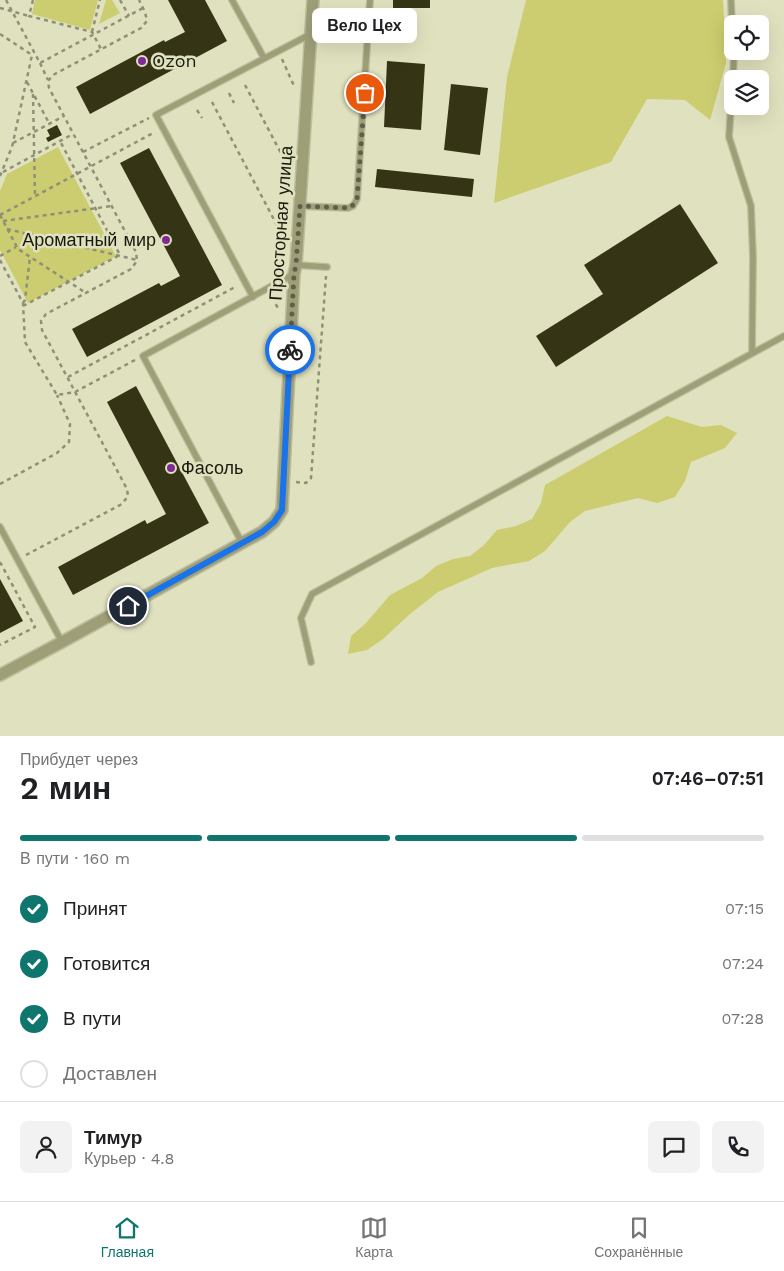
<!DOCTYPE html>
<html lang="ru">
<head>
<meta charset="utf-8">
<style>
  body { margin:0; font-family:"Work Sans",sans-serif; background:#f2f2f2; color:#202124; height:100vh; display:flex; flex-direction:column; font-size:19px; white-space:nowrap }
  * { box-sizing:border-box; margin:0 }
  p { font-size:16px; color:#757577 }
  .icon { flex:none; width:28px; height:28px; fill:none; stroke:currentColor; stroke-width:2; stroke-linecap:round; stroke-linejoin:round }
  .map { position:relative; height:736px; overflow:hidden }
  .panel { display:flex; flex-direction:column; background:#fff; flex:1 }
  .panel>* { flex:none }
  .fabs { position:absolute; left:724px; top:15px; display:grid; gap:10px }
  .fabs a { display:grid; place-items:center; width:45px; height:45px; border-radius:8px; background:#fff; box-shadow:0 5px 20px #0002; font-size:25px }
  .pin { position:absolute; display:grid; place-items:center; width:42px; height:42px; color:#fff; margin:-21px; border:2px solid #fff; border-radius:50%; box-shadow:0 1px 5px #0007 }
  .courier { position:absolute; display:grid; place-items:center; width:50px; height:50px; margin:-25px; border:4px solid #1a73e8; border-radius:50%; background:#fff; color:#222; box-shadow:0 1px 6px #0007 }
  .bubble { position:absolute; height:35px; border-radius:8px; background:#fff; box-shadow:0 5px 20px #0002; font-size:16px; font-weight:600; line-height:35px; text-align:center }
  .overview em { font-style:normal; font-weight:600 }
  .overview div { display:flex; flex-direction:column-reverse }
  .overview { display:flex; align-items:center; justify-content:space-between; height:85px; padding:0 20px }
  h1 { font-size:32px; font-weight:600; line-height:38px }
  .bar { display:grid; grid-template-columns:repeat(4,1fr); gap:8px 5px; align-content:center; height:60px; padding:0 20px }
  .bar i { height:6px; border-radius:4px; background:#e0e0e0 }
  .bar .active { background:#0f766e }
  .bar p { grid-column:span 4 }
  .line { display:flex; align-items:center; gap:12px; padding:0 20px; border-top:1px solid #e0e0e0 }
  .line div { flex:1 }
  .round { display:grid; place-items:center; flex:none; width:52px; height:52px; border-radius:8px; background:#f2f2f2 }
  ol { padding:0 20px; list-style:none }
  li { display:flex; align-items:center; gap:15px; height:55px }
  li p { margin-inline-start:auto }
  li .icon { padding:5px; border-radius:50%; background:#0f766e; color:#fff; stroke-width:4 }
  li:last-child { color:#757577 }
  li i { width:28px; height:28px; border:2px solid #e0e0e0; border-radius:50% }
  .tabs { display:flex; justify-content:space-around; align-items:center; height:70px; border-top:1px solid #e0e0e0; background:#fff; font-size:14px; color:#757577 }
  .tabs a { display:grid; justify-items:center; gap:2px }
  .tabs .active { color:#0f766e }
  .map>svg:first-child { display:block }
</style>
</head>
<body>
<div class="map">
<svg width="784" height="736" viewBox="0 0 784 736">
  <rect width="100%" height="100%" fill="#e0e2bf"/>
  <!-- green -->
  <path fill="#cccc70" d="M 35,0 L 98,0 L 90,30 L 32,14 Z
    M 106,0 L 112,0 L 120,13 L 99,24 Z
    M 526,0 L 723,0 L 726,63 L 710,120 L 685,100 L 647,99 L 611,162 L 494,203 L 507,77 Z
    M 58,147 L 116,256 L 28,303 L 0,250 L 0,191 L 7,174 Z
    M 667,416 L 702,427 L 721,425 L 737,433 L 725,448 L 691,462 L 685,481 L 675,497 L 657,503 L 638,498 L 585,511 L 570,522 L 545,551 L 529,561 L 492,568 L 438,592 L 410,614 L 383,639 L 367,650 L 348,654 L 351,636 L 365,624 L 390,595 L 422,578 L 436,566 L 453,559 L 470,556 L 484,545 L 497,530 L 516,526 L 532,519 L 541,503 L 545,485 Z"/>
  <!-- building -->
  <path fill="#353516" d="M 168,0 L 205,0 L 227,41 L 90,114 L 76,87 L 164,40 L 165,42 L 185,32 Z
    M 393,0 L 430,0 L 430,8 L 393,8 Z
    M 387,61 L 425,64 L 421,130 L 384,127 Z
    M 451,84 L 488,88 L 480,155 L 444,150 Z
    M 57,125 L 62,135 L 48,142 L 46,138 L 50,136 L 47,130 Z
    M 149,148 L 222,285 L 87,357 L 72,329 L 159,283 L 161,286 L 180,276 L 120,163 Z
    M 377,169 L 474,179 L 472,197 L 375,187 Z
    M 680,204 L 718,263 L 556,367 L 536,336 L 603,294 L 584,265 Z
    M 136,386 L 209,523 L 73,595 L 58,567 L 145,520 L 147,524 L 166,514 L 107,402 Z
    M 0,579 L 23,621 L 0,633 Z"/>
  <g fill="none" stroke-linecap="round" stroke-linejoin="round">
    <defs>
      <path id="service" d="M 232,0 L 264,58
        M 731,0 L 732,25
        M 733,79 L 734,51
        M 732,89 L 729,137 L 751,206 L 753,257 L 752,353
        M 300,206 L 348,208 L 353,206 L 357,199 L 370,0
        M 296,265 L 327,267
        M 253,297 L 156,115 L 311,34
        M 0,527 L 62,642
        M 242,543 L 143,356 L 294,274
        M 311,662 L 301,618 L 312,594 L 784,336"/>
      <path id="minor" d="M 0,675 L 62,642 L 262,532 L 274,522 L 282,510 L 294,274 L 296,265 L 313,0"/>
    </defs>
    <!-- service casing -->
    <use href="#service" stroke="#bcbe9f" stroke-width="8"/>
    <!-- minor casing -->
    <use href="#minor" stroke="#bcbe9f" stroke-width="14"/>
    <!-- path -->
    <path stroke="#8f9076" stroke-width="2.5" stroke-dasharray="4 4" stroke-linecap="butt" d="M 6,0 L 40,63 L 143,8
      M 33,0 L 29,16 L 92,32 L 101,49
      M 120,0 L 129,16
      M 0,8 L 29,16
      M 92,32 L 100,0
      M 0,34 L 32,55 L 12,147 L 0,176
      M 282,59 L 294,86
      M 40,63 L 48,80
      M 27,82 L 49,123
      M 245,85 L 283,157
      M 229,93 L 234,103
      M 33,94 L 35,197
      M 212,102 L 280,231
      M 197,110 L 202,118
      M 13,143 L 64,116
      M 83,152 L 149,118
      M 3,172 L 73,134
      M 0,215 L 155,132
      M 0,215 L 18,249 L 86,293
      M 3,221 L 112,206
      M 7,229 L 137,260
      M 0,256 L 16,247
      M 0,260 L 23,303 L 25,342 L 57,395 L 75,392 L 135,360
      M 272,297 L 279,310
      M 23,303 L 25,300 L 30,257
      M 23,306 L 120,255 L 60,141
      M 68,377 L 237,286
      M 296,482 L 306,483 L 311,478 L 326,276
      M 0,484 L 57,453 L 69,442 L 70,424 L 57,395
      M 26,555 L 122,504 L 128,496 L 127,489 L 42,330 L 41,321 L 46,314 L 131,269 L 137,261 L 136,252 L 49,88 L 48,81 L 53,75 L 141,28 L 147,21 L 145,12 L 139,0
      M 0,562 L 35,627 L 0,645"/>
    <!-- service -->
    <use href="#service" stroke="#9e9f77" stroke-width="5.5"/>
    <!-- minor -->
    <use href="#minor" stroke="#9e9f77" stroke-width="11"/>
  </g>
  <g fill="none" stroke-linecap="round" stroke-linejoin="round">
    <!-- done -->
    <path stroke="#5f5f4b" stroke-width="5" stroke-dasharray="0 9" d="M 290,350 L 294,274 L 296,265 L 300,206 L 348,208 L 352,206 L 357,199 L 365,93"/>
    <!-- route -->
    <path stroke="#1a73e8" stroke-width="6" d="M 128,606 L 262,532 L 274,522 L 282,510 L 290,350"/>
  </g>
  <!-- markers -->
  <g fill="#802896" stroke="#e0e2bf" stroke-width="2">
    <circle cx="142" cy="61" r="5"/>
    <circle cx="166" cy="240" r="5"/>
    <circle cx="171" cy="468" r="5"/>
  </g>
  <g text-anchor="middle" stroke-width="5" stroke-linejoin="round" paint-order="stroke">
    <!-- poi labels -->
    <g font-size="18" fill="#19190d" stroke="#e0e2bf" text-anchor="start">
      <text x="152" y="67">Ozon</text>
      <text x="156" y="246" text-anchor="end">Ароматный мир</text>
      <text x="181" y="474">Фасоль</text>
    </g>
    <!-- street labels -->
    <g font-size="18" fill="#19190d" stroke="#e0e2bf">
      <text transform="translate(281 223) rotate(-86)" y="6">Просторная улица</text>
    </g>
  </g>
</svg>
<div class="fabs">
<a><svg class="icon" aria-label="locate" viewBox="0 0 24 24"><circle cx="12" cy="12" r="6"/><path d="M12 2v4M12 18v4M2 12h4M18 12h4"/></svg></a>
<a><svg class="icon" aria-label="layers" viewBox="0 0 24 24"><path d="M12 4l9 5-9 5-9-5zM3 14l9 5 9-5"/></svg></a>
</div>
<div class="pin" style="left:365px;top:93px;background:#ea580c"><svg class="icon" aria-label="bag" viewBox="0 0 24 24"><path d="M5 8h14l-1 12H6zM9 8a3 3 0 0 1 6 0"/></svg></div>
<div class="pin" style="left:128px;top:606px;background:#1f2937"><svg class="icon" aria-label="home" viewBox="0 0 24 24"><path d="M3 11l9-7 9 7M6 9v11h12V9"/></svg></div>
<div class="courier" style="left:290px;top:350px"><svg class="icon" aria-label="bike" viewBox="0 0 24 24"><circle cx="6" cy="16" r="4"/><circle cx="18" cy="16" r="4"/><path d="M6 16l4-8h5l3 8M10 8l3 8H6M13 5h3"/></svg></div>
<div class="bubble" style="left:312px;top:8px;width:105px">Вело Цех</div>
</div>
<section class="panel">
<div class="overview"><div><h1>2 мин</h1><p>Прибудет через</p></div><em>07:46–07:51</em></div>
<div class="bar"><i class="active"></i><i class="active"></i><i class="active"></i><i></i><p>В пути · 160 m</p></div>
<ol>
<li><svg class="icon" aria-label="check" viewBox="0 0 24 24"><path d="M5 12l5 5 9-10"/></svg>Принят<p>07:15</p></li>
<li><svg class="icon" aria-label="check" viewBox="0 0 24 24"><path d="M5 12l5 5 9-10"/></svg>Готовится<p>07:24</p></li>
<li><svg class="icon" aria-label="check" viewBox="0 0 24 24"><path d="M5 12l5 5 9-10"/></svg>В пути<p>07:28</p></li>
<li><i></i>Доставлен</li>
</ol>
<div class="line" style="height:90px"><a class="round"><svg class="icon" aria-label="person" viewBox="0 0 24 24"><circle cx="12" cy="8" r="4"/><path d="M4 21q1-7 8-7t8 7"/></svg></a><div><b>Тимур</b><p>Курьер · 4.8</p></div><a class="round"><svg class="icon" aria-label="chat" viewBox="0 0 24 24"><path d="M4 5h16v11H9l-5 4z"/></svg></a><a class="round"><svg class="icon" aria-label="phone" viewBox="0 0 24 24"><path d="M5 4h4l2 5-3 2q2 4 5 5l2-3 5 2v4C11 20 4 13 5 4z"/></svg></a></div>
</section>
<nav class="tabs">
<a class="active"><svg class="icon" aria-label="home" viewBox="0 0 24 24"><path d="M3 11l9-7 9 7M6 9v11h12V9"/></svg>Главная</a>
<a><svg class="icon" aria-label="map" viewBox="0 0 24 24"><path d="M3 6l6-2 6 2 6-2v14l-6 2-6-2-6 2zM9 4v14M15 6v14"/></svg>Карта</a>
<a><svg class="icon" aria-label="saved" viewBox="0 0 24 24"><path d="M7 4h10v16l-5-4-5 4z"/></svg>Сохранённые</a>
</nav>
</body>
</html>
